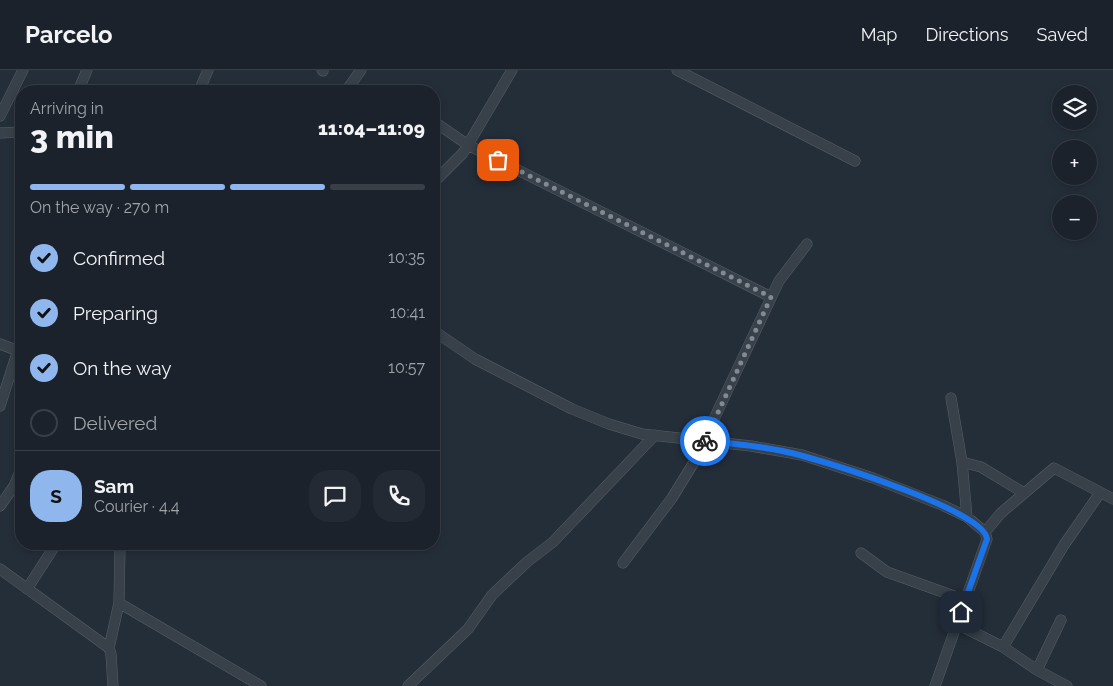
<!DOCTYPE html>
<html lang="en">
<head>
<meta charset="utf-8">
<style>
  body { margin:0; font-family:Raleway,sans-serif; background:#242a33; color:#f1f3f6; height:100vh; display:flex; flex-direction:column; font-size:19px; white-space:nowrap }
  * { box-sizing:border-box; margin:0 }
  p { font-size:16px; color:#a0a4a9 }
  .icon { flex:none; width:28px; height:28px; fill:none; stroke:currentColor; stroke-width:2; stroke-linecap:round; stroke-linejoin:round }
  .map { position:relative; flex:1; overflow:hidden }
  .drawer { position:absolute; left:15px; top:15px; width:425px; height:465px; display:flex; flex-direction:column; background:#1b222b; border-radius:20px; box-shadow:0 2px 8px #0003,0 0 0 1px #393f47 }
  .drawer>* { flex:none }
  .tools { position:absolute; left:1052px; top:15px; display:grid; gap:10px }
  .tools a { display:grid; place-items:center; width:45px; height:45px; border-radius:50%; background:#1b222b; box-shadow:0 2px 8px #0003,0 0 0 1px #393f47; font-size:25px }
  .pin { position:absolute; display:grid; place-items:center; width:42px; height:42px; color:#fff; margin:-21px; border-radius:10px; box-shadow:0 2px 8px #0006 }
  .courier { position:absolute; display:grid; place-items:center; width:50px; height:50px; margin:-25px; border:4px solid #1a73e8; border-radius:50%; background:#fff; color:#222; box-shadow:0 1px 6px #0007 }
  .headline em { font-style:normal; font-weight:800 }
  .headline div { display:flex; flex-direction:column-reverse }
  .headline { display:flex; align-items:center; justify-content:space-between; height:85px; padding:0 15px }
  h1 { font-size:32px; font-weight:800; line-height:38px }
  .bar { display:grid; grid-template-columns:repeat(4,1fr); gap:8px 5px; align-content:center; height:60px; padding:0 15px }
  .bar i { height:6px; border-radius:4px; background:#393f47 }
  .bar .active { background:#8fb7ee }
  .bar p { grid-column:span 4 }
  .line { display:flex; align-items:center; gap:12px; padding:0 15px; border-top:1px solid #393f47 }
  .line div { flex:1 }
  .round { display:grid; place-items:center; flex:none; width:52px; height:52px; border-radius:20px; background:#242a33 }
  ol { padding:0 15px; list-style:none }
  li { display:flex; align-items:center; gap:15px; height:55px }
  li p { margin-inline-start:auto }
  li .icon { padding:5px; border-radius:50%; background:#8fb7ee; color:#111; stroke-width:4 }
  li:last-child { color:#a0a4a9 }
  li i { width:28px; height:28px; border:2px solid #393f47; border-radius:50% }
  header { display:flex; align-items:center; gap:30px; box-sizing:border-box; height:70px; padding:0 25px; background:#1b222b; border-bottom:1px solid #393f47 }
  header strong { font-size:24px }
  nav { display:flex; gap:28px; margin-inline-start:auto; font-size:18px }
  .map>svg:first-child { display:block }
</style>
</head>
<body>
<header>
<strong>Parcelo</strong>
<nav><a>Map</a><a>Directions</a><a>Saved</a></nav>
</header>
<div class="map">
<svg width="1113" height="616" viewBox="0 0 1113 616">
  <rect width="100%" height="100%" fill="#242e39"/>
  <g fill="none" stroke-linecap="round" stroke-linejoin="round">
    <defs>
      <path id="minor" d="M 322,0 L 323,1
        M 677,0 L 855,91
        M 78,21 L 87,0
        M 199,21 L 208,0
        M 346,21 L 361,0
        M 0,46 L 23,0
        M 436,53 L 468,75 L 771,227
        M 0,63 L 21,62
        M 434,112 L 463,83 L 512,0
        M 434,261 L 475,289 L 572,339 L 609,354 L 642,364 L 751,376 L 802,385 L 873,408 L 942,435 L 967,447 L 985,462 L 987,469 L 935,616
        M 0,274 L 21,282
        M 951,328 L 962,392 L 967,447
        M 0,336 L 18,280
        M 704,370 L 779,211 L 807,174
        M 962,392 L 981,397 L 1024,423
        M 0,436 L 14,416 L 21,399
        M 985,462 L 1001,443 L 1054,398 L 1113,429
        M 861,483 L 887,502 L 965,530
        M 623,493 L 672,428 L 707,371
        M 0,499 L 109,578
        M 27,519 L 56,474
        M 119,533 L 261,616
        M 957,554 L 1003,577 L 1037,600 L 1067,616
        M 1003,577 L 1064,475 L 1100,423
        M 1037,600 L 1061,550
        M 113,616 L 111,584 L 109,578 L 119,533 L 120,474
        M 408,616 L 468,559 L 492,525 L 527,492 L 553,472 L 655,365"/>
    </defs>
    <!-- minor casing -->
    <use href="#minor" stroke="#565e68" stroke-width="11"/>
    <!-- minor -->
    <use href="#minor" stroke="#38404a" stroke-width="10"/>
  </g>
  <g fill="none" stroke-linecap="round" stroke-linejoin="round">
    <!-- done -->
    <path stroke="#818a94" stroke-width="5" stroke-dasharray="0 9" d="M 498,90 L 771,227 L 705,371"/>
    <!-- route -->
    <path stroke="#1a73e8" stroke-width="6" d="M 705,371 C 737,374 771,377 803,386 C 832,394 985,441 987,469 L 961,542"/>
  </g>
</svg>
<div class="tools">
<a><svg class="icon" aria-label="layers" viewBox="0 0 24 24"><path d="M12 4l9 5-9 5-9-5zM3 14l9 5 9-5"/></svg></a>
<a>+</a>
<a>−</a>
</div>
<div class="pin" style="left:498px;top:90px;background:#ea580c"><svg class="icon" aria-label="bag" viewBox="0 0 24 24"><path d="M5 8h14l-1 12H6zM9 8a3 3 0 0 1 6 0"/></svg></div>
<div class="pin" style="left:961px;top:542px;background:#1f2937"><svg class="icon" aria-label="home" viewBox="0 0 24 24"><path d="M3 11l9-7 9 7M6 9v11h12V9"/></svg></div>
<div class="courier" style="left:705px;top:371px"><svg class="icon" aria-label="bike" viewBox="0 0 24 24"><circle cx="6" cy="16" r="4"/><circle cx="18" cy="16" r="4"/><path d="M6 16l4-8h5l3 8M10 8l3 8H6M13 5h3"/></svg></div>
<section class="drawer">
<div class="headline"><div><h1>3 min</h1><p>Arriving in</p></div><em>11:04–11:09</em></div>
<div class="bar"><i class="active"></i><i class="active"></i><i class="active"></i><i></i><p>On the way · 270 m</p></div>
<ol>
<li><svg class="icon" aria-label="check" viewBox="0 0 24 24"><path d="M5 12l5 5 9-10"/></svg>Confirmed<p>10:35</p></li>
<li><svg class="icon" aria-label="check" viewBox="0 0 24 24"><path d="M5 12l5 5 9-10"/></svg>Preparing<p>10:41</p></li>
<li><svg class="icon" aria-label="check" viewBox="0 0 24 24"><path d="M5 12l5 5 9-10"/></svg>On the way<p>10:57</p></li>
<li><i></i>Delivered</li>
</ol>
<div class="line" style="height:90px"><b class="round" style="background:#8fb7ee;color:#111">S</b><div><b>Sam</b><p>Courier · 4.4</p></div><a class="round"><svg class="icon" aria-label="chat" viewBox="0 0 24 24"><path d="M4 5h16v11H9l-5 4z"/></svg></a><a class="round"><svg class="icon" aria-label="phone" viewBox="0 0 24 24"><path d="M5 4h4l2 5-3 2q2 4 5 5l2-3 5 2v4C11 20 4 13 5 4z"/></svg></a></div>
</section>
</div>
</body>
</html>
